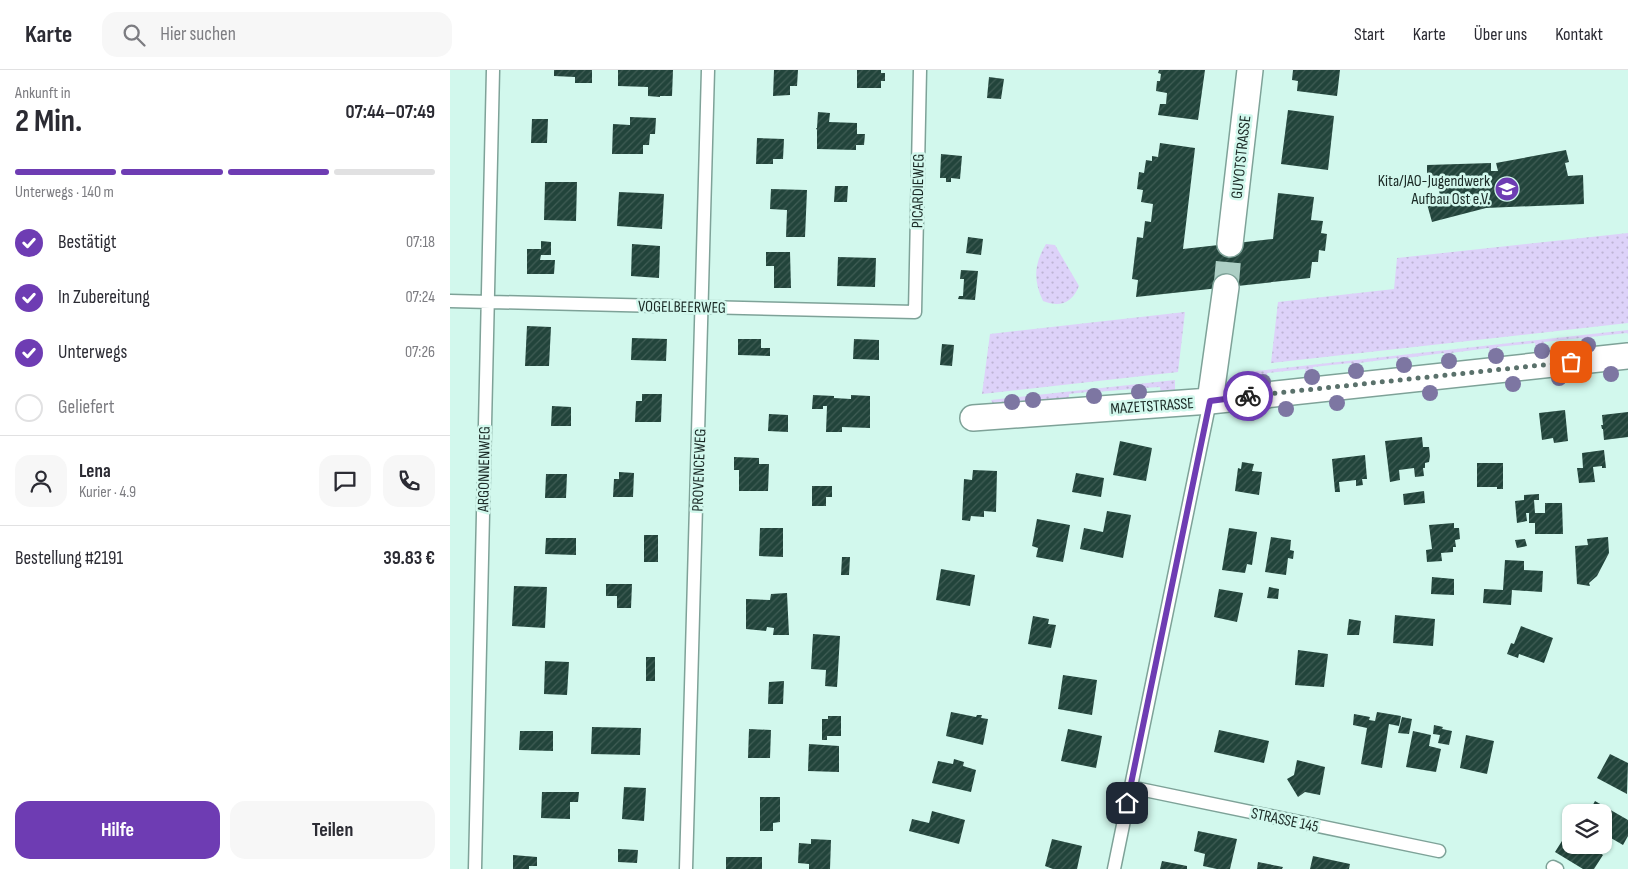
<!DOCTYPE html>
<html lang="de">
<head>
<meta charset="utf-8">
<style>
  body { margin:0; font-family:"Sofia Sans Condensed",sans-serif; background:#f7f7f7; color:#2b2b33; height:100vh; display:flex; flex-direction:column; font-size:19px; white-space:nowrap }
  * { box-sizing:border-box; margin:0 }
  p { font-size:16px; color:#7c7c81 }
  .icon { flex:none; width:28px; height:28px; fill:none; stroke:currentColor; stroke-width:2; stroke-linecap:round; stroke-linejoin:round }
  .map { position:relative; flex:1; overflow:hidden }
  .details { display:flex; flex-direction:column; background:#fff; width:450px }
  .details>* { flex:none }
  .buttons { position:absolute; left:1112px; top:734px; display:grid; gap:10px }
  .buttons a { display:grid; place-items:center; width:50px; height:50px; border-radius:10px; background:#fff; box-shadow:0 1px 4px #0004; font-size:25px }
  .pin { position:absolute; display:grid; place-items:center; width:42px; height:42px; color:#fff; margin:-21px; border-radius:10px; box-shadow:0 2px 8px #0006 }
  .courier { position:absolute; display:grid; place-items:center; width:50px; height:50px; margin:-25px; border:4px solid #6e3cb3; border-radius:50%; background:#fff; color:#222; box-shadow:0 1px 6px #0007 }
  .summary em { font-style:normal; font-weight:700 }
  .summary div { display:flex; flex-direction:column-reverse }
  .summary { display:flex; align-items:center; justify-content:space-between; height:85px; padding:0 15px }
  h1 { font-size:32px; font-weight:700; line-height:38px }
  .bar { display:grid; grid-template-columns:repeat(4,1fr); gap:8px 5px; align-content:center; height:60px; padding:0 15px }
  .bar i { height:6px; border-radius:4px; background:#e1e1e2 }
  .bar .active { background:#6e3cb3 }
  .bar p { grid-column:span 4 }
  .line { display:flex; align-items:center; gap:12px; padding:0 15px; border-top:1px solid #e1e1e2 }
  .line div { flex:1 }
  .round { display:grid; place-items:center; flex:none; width:52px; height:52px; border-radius:15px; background:#f7f7f7 }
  ol { padding:0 15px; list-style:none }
  li { display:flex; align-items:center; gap:15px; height:55px }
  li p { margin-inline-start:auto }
  li .icon { padding:5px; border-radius:50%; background:#6e3cb3; color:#fff; stroke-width:4 }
  li:last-child { color:#7c7c81 }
  li i { width:28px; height:28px; border:2px solid #e1e1e2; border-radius:50% }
  .primary-button { display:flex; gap:10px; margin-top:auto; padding:10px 15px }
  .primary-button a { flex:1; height:58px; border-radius:15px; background:#6e3cb3; color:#fff; font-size:20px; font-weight:700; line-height:58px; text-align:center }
  .primary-button a+a { background:#f7f7f7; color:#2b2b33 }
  header { display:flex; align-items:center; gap:30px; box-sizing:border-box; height:70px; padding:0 25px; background:#fff; border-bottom:1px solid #e1e1e2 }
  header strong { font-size:24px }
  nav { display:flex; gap:28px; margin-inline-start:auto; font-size:18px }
  .search { width:350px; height:45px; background:#f7f7f7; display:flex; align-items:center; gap:12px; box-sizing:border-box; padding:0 18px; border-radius:15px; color:#7c7c81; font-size:19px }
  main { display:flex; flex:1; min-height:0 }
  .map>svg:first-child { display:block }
</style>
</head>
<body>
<header>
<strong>Karte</strong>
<div class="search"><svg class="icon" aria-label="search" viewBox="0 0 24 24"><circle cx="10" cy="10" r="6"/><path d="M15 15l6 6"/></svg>Hier suchen</div>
<nav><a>Start</a><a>Karte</a><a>Über uns</a><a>Kontakt</a></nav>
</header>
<main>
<section class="details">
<div class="summary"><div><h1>2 Min.</h1><p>Ankunft in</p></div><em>07:44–07:49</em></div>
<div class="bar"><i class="active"></i><i class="active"></i><i class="active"></i><i></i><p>Unterwegs · 140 m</p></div>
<ol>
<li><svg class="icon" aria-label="check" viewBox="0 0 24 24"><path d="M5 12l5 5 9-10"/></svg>Bestätigt<p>07:18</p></li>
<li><svg class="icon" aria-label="check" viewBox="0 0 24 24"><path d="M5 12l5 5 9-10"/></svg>In Zubereitung<p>07:24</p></li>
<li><svg class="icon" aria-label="check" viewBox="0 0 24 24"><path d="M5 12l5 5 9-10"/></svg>Unterwegs<p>07:26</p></li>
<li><i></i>Geliefert</li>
</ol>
<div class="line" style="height:90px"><a class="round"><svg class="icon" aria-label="person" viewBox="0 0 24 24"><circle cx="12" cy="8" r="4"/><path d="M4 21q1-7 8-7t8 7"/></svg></a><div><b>Lena</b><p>Kurier · 4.9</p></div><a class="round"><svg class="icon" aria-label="chat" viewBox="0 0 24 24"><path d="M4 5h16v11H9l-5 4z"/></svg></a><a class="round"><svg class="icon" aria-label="phone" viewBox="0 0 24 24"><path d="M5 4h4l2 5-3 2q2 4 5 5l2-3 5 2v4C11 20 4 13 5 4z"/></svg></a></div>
<div class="line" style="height:65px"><div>Bestellung #2191</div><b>39.83 €</b></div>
<div class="primary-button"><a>Hilfe</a><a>Teilen</a></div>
</section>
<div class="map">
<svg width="1178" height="799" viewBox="0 0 1178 799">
  <defs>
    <pattern id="grass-dots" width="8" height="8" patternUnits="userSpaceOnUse" patternTransform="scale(1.25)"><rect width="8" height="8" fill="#ddd2f9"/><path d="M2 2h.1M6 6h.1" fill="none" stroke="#bdb4d5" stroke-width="1.8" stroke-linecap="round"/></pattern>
    <pattern id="building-hatch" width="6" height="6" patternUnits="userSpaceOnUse" patternTransform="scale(1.25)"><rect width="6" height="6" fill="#22443b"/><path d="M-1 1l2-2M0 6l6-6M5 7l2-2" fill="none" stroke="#405d55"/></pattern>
  </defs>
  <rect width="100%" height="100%" fill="#d2f8ed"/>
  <!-- grass -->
  <path fill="url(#grass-dots)" d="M 1178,163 L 1178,253 L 821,293 L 828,232 L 944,219 L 947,188 Z
    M 596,174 L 605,175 L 629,216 C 622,233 610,238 593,231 C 583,210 584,194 596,174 Z
    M 735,242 L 728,302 L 532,324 L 540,264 Z
    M 1178,260 L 1178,264 L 1177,263 L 1140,267 L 1141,281 L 1134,282 L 1132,268 L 1094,272 L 1095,287 L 1087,287 L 1085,273 L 1047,277 L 1049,292 L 1041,292 L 1039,278 L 1001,283 L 1003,297 L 995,298 L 994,283 L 956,288 L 957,302 L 949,303 L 947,288 L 909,293 L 911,307 L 903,308 L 901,293 L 863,297 L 865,312 L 857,313 L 855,299 L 817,303 L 819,317 L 807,319 L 805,304 L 797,305 L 799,320 L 791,321 L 789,303 Z
    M 725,310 L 725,323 L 711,323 L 710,317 L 692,318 L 693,324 L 684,325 L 683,319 L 646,322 L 646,328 L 638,328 L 637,322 L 619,324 L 619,330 L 543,334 L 541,330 Z"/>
  <!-- building -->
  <path fill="url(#building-hatch)" d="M 104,0 L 142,0 L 142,13 L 125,13 L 125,7 L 104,6 Z
    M 168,0 L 223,0 L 222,26 L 210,26 L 210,27 L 198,26 L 198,17 L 168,16 Z
    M 324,0 L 348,0 L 347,16 L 340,16 L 340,25 L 323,26 Z
    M 407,0 L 431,0 L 431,3 L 435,3 L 435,11 L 431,11 L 431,18 L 407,18 Z
    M 709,0 L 755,0 L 748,50 L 708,45 L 710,34 L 716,34 L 717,23 L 706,21 L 707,11 L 710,11 L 711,4 L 708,3 Z
    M 843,0 L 890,0 L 887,26 L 847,21 L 848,11 L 842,10 Z
    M 539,7 L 554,9 L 551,29 L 537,28 Z
    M 838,40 L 884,46 L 878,100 L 831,94 Z
    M 368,42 L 380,43 L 379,52 L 407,53 L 407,64 L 415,64 L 414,75 L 406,75 L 406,80 L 367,79 L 367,60 L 366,58 L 367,58 Z
    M 180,47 L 206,48 L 205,64 L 200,64 L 199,75 L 193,75 L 193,84 L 162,84 L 163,54 L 180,55 Z
    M 82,49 L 98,49 L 97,73 L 81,73 Z
    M 307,68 L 334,69 L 333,89 L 323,89 L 323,94 L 306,94 Z
    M 710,73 L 745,78 L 733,179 L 823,169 L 828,123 L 864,127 L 861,150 L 873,151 L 871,163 L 877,164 L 875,181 L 869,180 L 868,192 L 862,192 L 860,208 L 686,227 L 688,210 L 682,209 L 687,167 L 693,168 L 695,151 L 701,152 L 703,134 L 691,132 L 693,120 L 687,119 L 689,102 L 694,103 L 696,90 L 702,91 L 702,86 L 708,87 Z
    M 1116,80 L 1119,92 L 1115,93 L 1118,106 L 1133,105 L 1134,134 L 1036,138 L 982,152 L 977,134 L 991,130 L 986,107 L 977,107 L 977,95 L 1041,93 L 1041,101 L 1048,101 L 1046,93 Z
    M 491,84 L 512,86 L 510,109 L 501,108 L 501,112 L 496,112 L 496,108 L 490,108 Z
    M 95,112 L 127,112 L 126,151 L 94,150 Z
    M 385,116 L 398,116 L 397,132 L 384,132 Z
    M 321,119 L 357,120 L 355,167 L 336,167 L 337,140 L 320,139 Z
    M 169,122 L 214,124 L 212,159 L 167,156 Z
    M 518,167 L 533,169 L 531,185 L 516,183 Z
    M 91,171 L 101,172 L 101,185 L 91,185 L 90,190 L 105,190 L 104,204 L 77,204 L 77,179 L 91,179 Z
    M 182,174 L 210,176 L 209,208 L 181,206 Z
    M 316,182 L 340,182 L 341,218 L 324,218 L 324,196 L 316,196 Z
    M 388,187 L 426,188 L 425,217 L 387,216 Z
    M 511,200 L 528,201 L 525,230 L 508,229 L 509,226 L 513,226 L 514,209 L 510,209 Z
    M 77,256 L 101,257 L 99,296 L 75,296 Z
    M 182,268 L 217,269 L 216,291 L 181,290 Z
    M 288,269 L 311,269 L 311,278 L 320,278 L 320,286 L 288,285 Z
    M 404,269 L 429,270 L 429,290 L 403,289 Z
    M 492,274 L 504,275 L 502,296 L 490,295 Z
    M 192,324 L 212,324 L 211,352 L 185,352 L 186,331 L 192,331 Z
    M 363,325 L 384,326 L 384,328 L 401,329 L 401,325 L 420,326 L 420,358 L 392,357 L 392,362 L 376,362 L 377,336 L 373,336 L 373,339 L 362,339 Z
    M 102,336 L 121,337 L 121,356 L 101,356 Z
    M 1115,340 L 1118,371 L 1104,373 L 1103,368 L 1092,370 L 1089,343 Z
    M 1178,342 L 1178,367 L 1154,370 L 1153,359 L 1152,359 L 1151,355 L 1153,355 L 1152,345 Z
    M 319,344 L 338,345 L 338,362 L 318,361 Z
    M 972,367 L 973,377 L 979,377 L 980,386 L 979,392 L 975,393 L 975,398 L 973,398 L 974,406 L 965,407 L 964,398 L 949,400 L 950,410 L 940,412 L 935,371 Z
    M 670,371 L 702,378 L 696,411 L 663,405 Z
    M 1154,380 L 1156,398 L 1152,398 L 1152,396 L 1143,397 L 1145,412 L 1129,413 L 1127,398 L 1133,398 L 1132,383 Z
    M 915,385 L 917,409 L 912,409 L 913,415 L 906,416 L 906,410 L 889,412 L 890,422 L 885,422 L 882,389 Z
    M 284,387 L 309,388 L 309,394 L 319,394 L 318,421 L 289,421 L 289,400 L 284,400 Z
    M 792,392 L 804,394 L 802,401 L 812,402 L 809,425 L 785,421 L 788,398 L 791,399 Z
    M 1027,393 L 1053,393 L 1053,419 L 1047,419 L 1047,417 L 1027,417 Z
    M 523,400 L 547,401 L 546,442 L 534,441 L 534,447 L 521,446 L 520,451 L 512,450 L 514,409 L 522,410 Z
    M 169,402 L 184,403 L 183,427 L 163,427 L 164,409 L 169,409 Z
    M 626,403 L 654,408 L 651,427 L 622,422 Z
    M 96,404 L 117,404 L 116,428 L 95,428 Z
    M 362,416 L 382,416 L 382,427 L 376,427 L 376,436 L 362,436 Z
    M 974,421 L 975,433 L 954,435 L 953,424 Z
    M 1089,424 L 1089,430 L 1084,430 L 1085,443 L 1095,443 L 1095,433 L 1112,433 L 1113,464 L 1085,464 L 1085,453 L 1079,453 L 1079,443 L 1076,443 L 1077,451 L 1067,453 L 1065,431 L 1074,430 L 1074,425 Z
    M 657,441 L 681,445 L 673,488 L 630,479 L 634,458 L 653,462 Z
    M 587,449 L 620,455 L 613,492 L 586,487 L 588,478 L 582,476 Z
    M 1004,453 L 1004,458 L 1009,458 L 1010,469 L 1005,470 L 1006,477 L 1003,477 L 1003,482 L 991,483 L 992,491 L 977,492 L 976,480 L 982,479 L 979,455 Z
    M 310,458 L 333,458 L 333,487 L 309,486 Z
    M 779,458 L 807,462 L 802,495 L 797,494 L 795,503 L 772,500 Z
    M 194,465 L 208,465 L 208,492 L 194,492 Z
    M 821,467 L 841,470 L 840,480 L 844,481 L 843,489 L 838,488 L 836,505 L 815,502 Z
    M 1158,467 L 1159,483 L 1147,506 L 1139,513 L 1140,516 L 1127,514 L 1125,476 L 1138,475 L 1137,469 Z
    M 96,468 L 126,468 L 126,485 L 95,484 Z
    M 1075,469 L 1077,476 L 1067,478 L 1065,470 Z
    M 392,487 L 400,487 L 399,505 L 391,505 Z
    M 1055,490 L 1074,491 L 1074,500 L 1093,501 L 1092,522 L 1062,520 L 1061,535 L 1033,533 L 1034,519 L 1053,520 Z
    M 491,499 L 525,505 L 520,536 L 486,530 Z
    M 982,507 L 1004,509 L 1004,525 L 981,524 Z
    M 156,514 L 182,514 L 181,538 L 167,538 L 167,526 L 156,526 Z
    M 64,516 L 97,517 L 95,558 L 62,556 Z
    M 819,517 L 829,519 L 828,529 L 817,528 Z
    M 769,519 L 793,523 L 787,552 L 764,547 Z
    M 337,523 L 339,565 L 323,565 L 324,558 L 317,557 L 316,561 L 296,559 L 296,529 L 320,530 L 321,524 Z
    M 945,545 L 985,549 L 983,576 L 943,573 Z
    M 583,546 L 599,549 L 598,554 L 606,555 L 601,578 L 578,574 Z
    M 899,549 L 911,551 L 909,565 L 897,565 Z
    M 1071,556 L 1103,568 L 1094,593 L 1069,584 L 1068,588 L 1057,584 L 1061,573 L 1064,574 Z
    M 363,564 L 390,566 L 387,617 L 375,616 L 376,600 L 361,599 Z
    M 848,580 L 878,584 L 874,617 L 845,615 Z
    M 196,587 L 205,587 L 205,611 L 196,611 Z
    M 95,591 L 119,592 L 117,625 L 94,624 Z
    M 613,605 L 647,610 L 642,645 L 608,639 Z
    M 334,611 L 333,634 L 318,634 L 319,612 Z
    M 501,642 L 526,647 L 527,645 L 532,645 L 531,648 L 538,649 L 533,675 L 496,666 Z
    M 927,642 L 951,646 L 949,656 L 939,654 L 932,698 L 911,694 L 917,658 L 903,655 L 904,644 L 920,647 L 919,650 L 925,651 Z
    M 378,646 L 391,646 L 391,666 L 377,666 L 377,670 L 372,670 L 372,649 L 378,649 Z
    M 952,647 L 962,649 L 959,664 L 948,663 Z
    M 984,655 L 993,657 L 992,659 L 1002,661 L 999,675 L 988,673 L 990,665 L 983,664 Z
    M 142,657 L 191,658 L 190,685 L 141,684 Z
    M 299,659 L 321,660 L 320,688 L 298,688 Z
    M 618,659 L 652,666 L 646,698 L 611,691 Z
    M 769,660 L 819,671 L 814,693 L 764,682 Z
    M 70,661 L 103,661 L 103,681 L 69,680 Z
    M 963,661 L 981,665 L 979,676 L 991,679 L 986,702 L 956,697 Z
    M 1016,665 L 1044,671 L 1037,704 L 1010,698 Z
    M 359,674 L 389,676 L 389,702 L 358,701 Z
    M 1160,684 L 1178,693 L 1177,724 L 1147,708 Z
    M 504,689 L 514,692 L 513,696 L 526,700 L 521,722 L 482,713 L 488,691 L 503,694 Z
    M 847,690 L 875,697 L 870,725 L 855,722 L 848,727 L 837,709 L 844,705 Z
    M 174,717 L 196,718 L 194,751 L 172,749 Z
    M 92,722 L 129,722 L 128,732 L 120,732 L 120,749 L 91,748 Z
    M 310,727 L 330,727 L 330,752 L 323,753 L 323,761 L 310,761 Z
    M 1145,731 L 1178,750 L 1178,766 L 1173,775 L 1154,764 L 1154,742 L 1139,742 Z
    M 482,741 L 515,750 L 509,774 L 459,761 L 462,749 L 479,753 Z
    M 748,761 L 787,769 L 780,799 L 767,799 L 753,796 L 755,784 L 744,781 Z
    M 1117,763 L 1121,766 L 1121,775 L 1139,775 L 1153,785 L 1144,799 L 1133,799 L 1105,782 Z
    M 361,769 L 381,770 L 380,799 L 359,799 L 359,794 L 348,793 L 349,773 L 361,774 Z
    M 602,769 L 632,776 L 627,799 L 603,799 L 595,796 Z
    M 168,779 L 188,780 L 187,793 L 168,792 Z
    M 63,785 L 87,787 L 87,796 L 79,796 L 79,799 L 63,799 Z
    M 863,786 L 900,794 L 899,799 L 860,799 Z
    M 276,787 L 312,787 L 312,799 L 276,799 Z
    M 712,791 L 737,796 L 737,799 L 710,799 Z
    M 808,792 L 833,797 L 832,799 L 807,799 Z"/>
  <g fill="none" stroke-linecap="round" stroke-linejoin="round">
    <!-- minor-tunnel -->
    <path stroke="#adcfc5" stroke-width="25" stroke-dasharray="25 12" stroke-linecap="butt" d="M 776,217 L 780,174"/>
    <defs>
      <path id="service" d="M 0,231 L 465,242 L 470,0
        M 680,717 L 989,781
        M 1103,797 L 1107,799
        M 25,799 L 43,0
        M 236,799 L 258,0
        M 664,799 L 760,331"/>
      <path id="minor" d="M 780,174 L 800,0
        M 760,331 L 776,217
        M 523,348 L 760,331 L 1178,286"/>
    </defs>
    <!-- service casing -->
    <use href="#service" stroke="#7ea298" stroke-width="15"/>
    <!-- minor casing -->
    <use href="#minor" stroke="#7ea298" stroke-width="28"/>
    <!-- service -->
    <use href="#service" stroke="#fff" stroke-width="12"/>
    <!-- minor -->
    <use href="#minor" stroke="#fff" stroke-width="25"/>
  </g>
  <!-- trees -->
  <g fill="#7d76a2">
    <circle cx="1138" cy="275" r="8"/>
    <circle cx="1092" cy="281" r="8"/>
    <circle cx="1046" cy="286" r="8"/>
    <circle cx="999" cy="291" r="8"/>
    <circle cx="954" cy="295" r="8"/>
    <circle cx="906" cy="301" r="8"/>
    <circle cx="1161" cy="304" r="8"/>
    <circle cx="862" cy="307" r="8"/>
    <circle cx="1109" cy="308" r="8"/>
    <circle cx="813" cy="312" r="8"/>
    <circle cx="1063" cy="314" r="8"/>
    <circle cx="689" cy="322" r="8"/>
    <circle cx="980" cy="323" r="8"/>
    <circle cx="644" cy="326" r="8"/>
    <circle cx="583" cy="330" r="8"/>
    <circle cx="562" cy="332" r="8"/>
    <circle cx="887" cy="333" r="8"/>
    <circle cx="836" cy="339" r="8"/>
    <circle cx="801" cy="343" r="8"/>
  </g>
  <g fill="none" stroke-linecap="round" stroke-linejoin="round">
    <!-- done -->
    <path stroke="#5a716b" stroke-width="5" stroke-dasharray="0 9" d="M 798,326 L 1121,292"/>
    <!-- route -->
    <path stroke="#6e3cb3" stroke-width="6" d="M 677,733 L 760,331 L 798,326"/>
  </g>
  <!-- icons -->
  <defs>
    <symbol id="school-disc" viewBox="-11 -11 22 22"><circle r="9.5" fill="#6e3cb3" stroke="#d2f8ed"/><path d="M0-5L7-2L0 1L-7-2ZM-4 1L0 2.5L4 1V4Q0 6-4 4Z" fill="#fff"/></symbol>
  </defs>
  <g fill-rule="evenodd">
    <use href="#school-disc" x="1043" y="105" width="28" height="28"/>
  </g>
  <g text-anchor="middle" stroke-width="5" stroke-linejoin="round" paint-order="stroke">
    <!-- street labels -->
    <g font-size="16" fill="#1a2925" stroke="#d2f8ed">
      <text transform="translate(790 87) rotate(-84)" y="6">GUYOTSTRASSE</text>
      <text transform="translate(467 121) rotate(-89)" y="6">PICARDIEWEG</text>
      <text transform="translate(232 236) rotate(1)" y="6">VOGELBEERWEG</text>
      <text transform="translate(702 335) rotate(-4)" y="6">MAZETSTRASSE</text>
      <text transform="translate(33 399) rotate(-89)" y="6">ARGONNENWEG</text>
      <text transform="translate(248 400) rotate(-88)" y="6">PROVENCEWEG</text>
      <text transform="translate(835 749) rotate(12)" y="6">STRASSE 145</text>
    </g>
    <!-- poi labels -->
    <g font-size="16" fill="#1a2925" stroke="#d2f8ed" text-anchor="end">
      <text x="1040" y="116">Kita/JAO-Jugendwerk<tspan x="1040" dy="18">Aufbau Ost e.V.</tspan></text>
    </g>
  </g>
</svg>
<div class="buttons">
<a><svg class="icon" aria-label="layers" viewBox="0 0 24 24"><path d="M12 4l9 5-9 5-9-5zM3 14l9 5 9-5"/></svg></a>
</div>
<div class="pin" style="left:1121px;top:292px;background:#ea580c"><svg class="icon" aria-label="bag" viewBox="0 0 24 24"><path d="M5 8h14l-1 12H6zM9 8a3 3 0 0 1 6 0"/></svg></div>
<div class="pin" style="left:677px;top:733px;background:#1f2937"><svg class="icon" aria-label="home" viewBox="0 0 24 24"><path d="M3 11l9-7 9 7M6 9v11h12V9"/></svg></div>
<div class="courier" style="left:798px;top:326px"><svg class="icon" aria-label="bike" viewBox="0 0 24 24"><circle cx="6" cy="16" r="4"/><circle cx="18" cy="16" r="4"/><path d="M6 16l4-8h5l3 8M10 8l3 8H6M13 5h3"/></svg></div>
</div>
</main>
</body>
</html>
